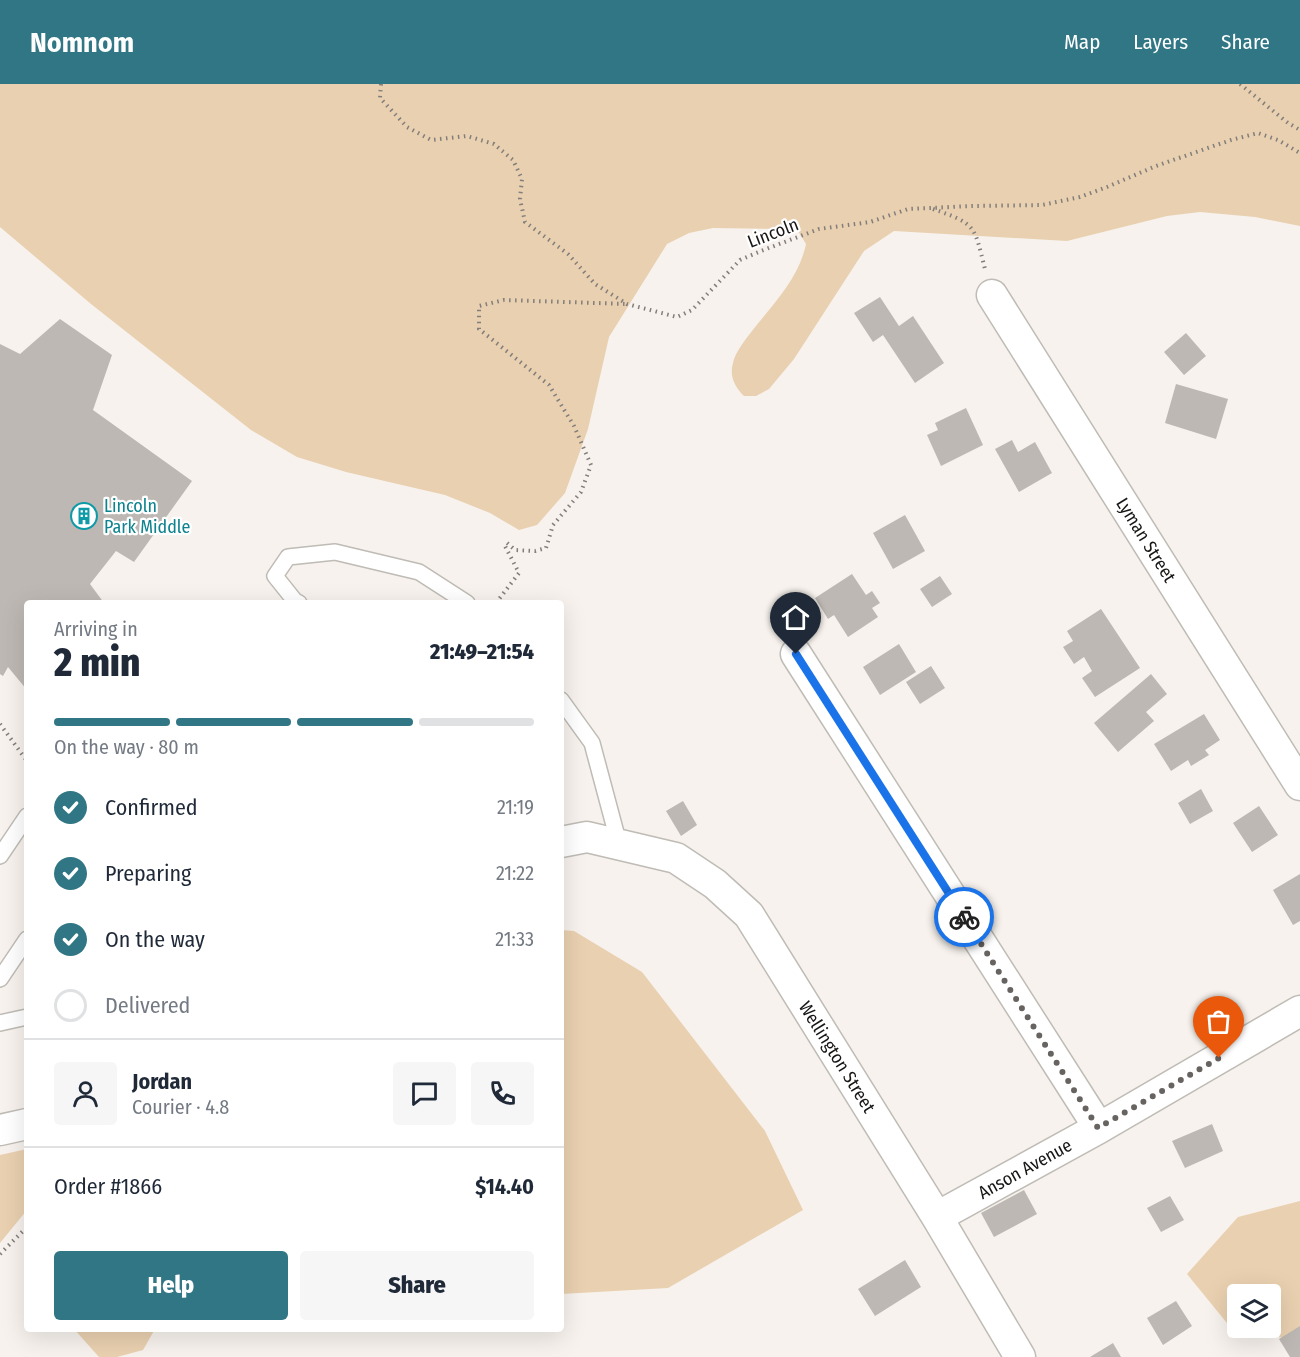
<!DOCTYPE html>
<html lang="en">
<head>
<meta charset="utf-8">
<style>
  body { margin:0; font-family:"Fira Sans Condensed",sans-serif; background:#f6f6f7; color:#1f2937; height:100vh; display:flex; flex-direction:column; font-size:22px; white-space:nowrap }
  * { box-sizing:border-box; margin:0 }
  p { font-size:20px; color:#747a83 }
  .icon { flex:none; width:33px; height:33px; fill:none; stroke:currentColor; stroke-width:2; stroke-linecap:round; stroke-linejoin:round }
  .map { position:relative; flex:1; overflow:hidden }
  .side { position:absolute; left:24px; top:516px; width:540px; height:732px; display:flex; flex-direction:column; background:#fff; border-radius:6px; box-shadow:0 6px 24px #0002 }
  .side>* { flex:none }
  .buttons { position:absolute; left:1227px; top:1200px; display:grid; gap:12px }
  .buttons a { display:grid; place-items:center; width:54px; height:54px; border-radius:6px; background:#fff; box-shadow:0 6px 24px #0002; font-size:30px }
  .pin { position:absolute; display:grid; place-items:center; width:51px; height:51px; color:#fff; margin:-62px -26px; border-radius:50% 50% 50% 0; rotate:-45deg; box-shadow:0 0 6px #0007 }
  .pin .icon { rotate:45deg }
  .courier { position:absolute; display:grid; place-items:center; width:60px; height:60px; margin:-30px; border:4px solid #1a73e8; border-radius:50%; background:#fff; color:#222; box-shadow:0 2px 8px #0007 }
  .overview em { font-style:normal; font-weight:800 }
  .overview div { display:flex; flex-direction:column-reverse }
  .overview { display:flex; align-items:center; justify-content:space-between; height:102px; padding:0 30px }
  h1 { font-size:39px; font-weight:800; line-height:45px }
  .bar { display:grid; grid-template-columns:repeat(4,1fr); gap:9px 6px; align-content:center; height:72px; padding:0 30px }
  .bar i { height:8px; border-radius:4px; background:#e0e1e3 }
  .bar .on { background:#317684 }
  .bar p { grid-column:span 4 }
  .line { display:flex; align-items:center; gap:15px; padding:0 30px; border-top:2px solid #e0e1e3 }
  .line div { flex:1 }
  .round { display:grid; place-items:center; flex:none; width:63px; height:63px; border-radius:6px; background:#f6f6f7 }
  ol { padding:0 30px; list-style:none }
  li { display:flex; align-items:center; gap:18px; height:66px }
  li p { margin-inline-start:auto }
  li .icon { padding:6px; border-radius:50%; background:#317684; color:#fff; stroke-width:4 }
  li:last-child { color:#747a83 }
  li i { width:33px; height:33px; border:3px solid #e0e1e3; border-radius:50% }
  .button { display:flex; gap:12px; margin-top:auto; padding:12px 30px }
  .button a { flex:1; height:69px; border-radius:6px; background:#317684; color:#fff; font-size:24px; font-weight:800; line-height:69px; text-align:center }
  .button a+a { background:#f6f6f7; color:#1f2937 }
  header { display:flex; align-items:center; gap:36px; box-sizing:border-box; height:84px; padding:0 30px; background:#317684; color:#fff }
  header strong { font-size:28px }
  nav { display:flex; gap:33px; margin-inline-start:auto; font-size:21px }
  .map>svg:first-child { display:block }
</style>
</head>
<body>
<header>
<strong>Nomnom</strong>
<nav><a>Map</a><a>Layers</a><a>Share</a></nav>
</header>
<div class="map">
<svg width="1300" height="1273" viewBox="0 0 1300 1273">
  <rect width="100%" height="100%" fill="#f7f2ed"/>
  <!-- green -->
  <path fill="#e9d0b0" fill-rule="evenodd" d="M 0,0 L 1300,0 L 1300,142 L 1255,133 L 1200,128 L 1167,132 L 1067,157 L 894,147 L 864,167 L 794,275 L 769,305 L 756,312 L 744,312 C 735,303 729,292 733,279 C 735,268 746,255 752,247 C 774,219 799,194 806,160 L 798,147 L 787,145 L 713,144 L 689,149 L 667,160 L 609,253 L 588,345 L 565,409 L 537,441 L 519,446 L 490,429 L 445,411 L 346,388 L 297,373 L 251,346 L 91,220 L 0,143 Z
    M 561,846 L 574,847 L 642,888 L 765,1047 L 803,1126 L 668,1204 L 561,1210 Z
    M 27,1065 L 27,1126 L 0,1159 L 0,1071 Z
    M 1300,1117 L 1300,1257 L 1231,1244 L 1187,1190 L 1238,1133 ZM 1238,1210 L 1270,1210 L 1270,1244 L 1238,1244 Z
    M 74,1245 L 155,1245 L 143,1266 L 117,1273 L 99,1273 Z"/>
  <!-- building -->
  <path fill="#bdb8b3" d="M 880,213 L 899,242 L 913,232 L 944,279 L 915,299 L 883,251 L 873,258 L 854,229 Z
    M 60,235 L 112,271 L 93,326 L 192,397 L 134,478 L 116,467 L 90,500 L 104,519 L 27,519 L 27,606 L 8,583 L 3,592 L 0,590 L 0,260 L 20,270 Z
    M 1186,249 L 1206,272 L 1184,291 L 1164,268 Z
    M 1176,300 L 1228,315 L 1216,355 L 1165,339 Z
    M 966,324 L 983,361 L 941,382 L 927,351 L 938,346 L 935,339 Z
    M 1012,356 L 1018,368 L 1035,358 L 1052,389 L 1019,408 L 995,365 Z
    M 905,431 L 925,467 L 893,485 L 873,449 Z
    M 852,490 L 866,511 L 872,507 L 880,519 L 872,524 L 878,533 L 848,553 L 834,531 L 828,535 L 815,514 Z
    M 940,492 L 952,510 L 932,523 L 920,505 Z
    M 1101,525 L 1140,584 L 1095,613 L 1082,594 L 1092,587 L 1084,573 L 1074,580 L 1063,563 L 1073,557 L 1067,547 Z
    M 899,560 L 916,588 L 880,611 L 863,583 Z
    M 931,582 L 945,604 L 920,620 L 906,598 Z
    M 1151,590 L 1167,610 L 1146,628 L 1154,637 L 1118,668 L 1094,639 Z
    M 1204,630 L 1220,656 L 1205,666 L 1209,671 L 1191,682 L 1188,676 L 1171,687 L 1154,660 Z
    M 1201,705 L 1213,727 L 1190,740 L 1178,719 Z
    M 683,717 L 697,741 L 681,752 L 666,727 Z
    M 1259,722 L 1278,751 L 1252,768 L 1233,739 Z
    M 1300,790 L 1300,837 L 1293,841 L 1273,806 Z
    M 1212,1040 L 1223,1067 L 1185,1084 L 1172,1057 Z
    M 1024,1106 L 1037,1130 L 994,1153 L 981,1129 Z
    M 1170,1112 L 1184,1136 L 1161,1148 L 1147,1124 Z
    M 905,1176 L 921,1203 L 875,1232 L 858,1205 Z
    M 1176,1217 L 1192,1242 L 1163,1261 L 1147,1234 Z
    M 1300,1242 L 1300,1273 L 1290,1273 L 1279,1255 Z
    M 1113,1259 L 1121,1273 L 1090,1273 Z"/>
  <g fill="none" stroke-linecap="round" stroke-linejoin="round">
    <defs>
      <path id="lane" d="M 299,519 L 295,517 L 275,492 L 288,473 L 335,468 L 419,488 L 467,519
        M 561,616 L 592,659 L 619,760
        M 0,772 L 27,732
        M 0,895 L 27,855
        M 0,939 L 27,933"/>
      <path id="street" d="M 992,211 L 1300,701
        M 796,570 L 1099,1044
        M 561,758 L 587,753 L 676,774 L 715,800 L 749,831 L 937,1133 L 1020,1273
        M 0,1046 L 27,1040
        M 937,1133 L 1099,1044 L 1300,927"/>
    </defs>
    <!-- lane casing -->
    <use href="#lane" stroke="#bfbbb5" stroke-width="18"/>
    <!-- street casing -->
    <use href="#street" stroke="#bfbbb5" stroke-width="33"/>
    <!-- path -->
    <path stroke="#827e7b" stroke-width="4" stroke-dasharray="1.5 4.5" stroke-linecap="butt" d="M 381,0 L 380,14 L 407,43 L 431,56 L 467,52 L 494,60 L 513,76 L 522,95 L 520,115 L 525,138 L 568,170 L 595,200 L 627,220 L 677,233 L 692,226 L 740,176 L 761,167 L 819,145 L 870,138 L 908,125 L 972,122 L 1042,121 L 1080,113 L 1107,103 L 1156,82 L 1231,56 L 1258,49 L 1278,56 L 1300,69
      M 1240,0 L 1288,39 L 1300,46
      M 933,125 C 977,140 974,142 985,185
      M 496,519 L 519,489 L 505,462 L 507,459 L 515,466 L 535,467 L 546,464 L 553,441 L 581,408 L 591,381 L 574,342 L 549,301 L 479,245 L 479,222 L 504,216 L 627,220
      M 0,640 L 27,677
      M 0,1170 L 27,1143"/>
    <!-- lane -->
    <use href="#lane" stroke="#fff" stroke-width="15"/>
    <!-- street -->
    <use href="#street" stroke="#fff" stroke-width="30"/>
  </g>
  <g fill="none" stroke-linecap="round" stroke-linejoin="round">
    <!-- done -->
    <path stroke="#666360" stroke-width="6" stroke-dasharray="0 10.8" d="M 964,833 L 1098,1044 L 1219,974"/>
    <!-- route -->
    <path stroke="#1a73e8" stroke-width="8" d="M 796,570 L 964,833"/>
  </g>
  <!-- icons -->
  <defs>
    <symbol id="building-ring" viewBox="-11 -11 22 22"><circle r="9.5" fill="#fff" stroke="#0f9aa8" stroke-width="1.5"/><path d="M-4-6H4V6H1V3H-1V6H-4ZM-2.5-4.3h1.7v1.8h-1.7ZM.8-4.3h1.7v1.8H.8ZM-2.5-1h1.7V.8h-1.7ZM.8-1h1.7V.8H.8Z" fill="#0f9aa8"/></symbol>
  </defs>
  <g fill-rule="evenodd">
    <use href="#building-ring" x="69" y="417" width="30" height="30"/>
  </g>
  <g text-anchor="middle" stroke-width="4.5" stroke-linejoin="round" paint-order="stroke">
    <!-- street labels -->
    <g font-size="18" fill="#181614" stroke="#fff">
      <text transform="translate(773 149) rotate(-21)" y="6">Lincoln</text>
      <text transform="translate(1146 456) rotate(58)" y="6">Lyman Street</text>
      <text transform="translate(837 973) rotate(58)" y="6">Wellington Street</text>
      <text transform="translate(1025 1085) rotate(-29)" y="6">Anson Avenue</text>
    </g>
    <!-- culture labels -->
    <g font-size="18" fill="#0d838f" stroke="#fff" text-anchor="start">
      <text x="104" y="428">Lincoln<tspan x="104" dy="21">Park Middle</tspan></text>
    </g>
  </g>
</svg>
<div class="buttons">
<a><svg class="icon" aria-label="layers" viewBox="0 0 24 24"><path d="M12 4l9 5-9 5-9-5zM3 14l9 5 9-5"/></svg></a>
</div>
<div class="pin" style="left:1219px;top:974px;background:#ea580c"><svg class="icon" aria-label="bag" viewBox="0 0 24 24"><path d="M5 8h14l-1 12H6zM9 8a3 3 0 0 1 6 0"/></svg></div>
<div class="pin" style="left:796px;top:570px;background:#1f2937"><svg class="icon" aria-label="home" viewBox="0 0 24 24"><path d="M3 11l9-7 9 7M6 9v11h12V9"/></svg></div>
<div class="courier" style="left:964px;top:833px"><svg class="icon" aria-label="bike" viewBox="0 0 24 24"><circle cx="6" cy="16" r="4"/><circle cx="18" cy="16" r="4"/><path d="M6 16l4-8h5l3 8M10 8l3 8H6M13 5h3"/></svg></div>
<section class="side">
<div class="overview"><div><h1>2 min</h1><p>Arriving in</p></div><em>21:49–21:54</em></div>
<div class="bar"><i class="on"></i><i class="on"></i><i class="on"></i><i></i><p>On the way · 80 m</p></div>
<ol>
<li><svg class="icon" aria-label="check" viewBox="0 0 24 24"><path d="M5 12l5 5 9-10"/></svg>Confirmed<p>21:19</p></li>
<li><svg class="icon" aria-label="check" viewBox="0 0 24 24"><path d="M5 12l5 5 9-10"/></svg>Preparing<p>21:22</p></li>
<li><svg class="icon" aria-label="check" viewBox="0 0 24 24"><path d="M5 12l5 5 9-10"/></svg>On the way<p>21:33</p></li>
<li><i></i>Delivered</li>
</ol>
<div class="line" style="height:108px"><a class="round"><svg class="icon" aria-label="person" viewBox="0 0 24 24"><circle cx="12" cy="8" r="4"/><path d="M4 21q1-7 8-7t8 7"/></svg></a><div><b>Jordan</b><p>Courier · 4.8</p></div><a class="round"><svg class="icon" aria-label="chat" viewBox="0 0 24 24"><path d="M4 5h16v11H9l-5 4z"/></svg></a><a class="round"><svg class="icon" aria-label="phone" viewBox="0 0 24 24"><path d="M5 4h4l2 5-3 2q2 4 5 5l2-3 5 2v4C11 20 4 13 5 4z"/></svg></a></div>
<div class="line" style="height:78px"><div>Order #1866</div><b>$14.40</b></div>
<div class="button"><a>Help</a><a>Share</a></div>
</section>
</div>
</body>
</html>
